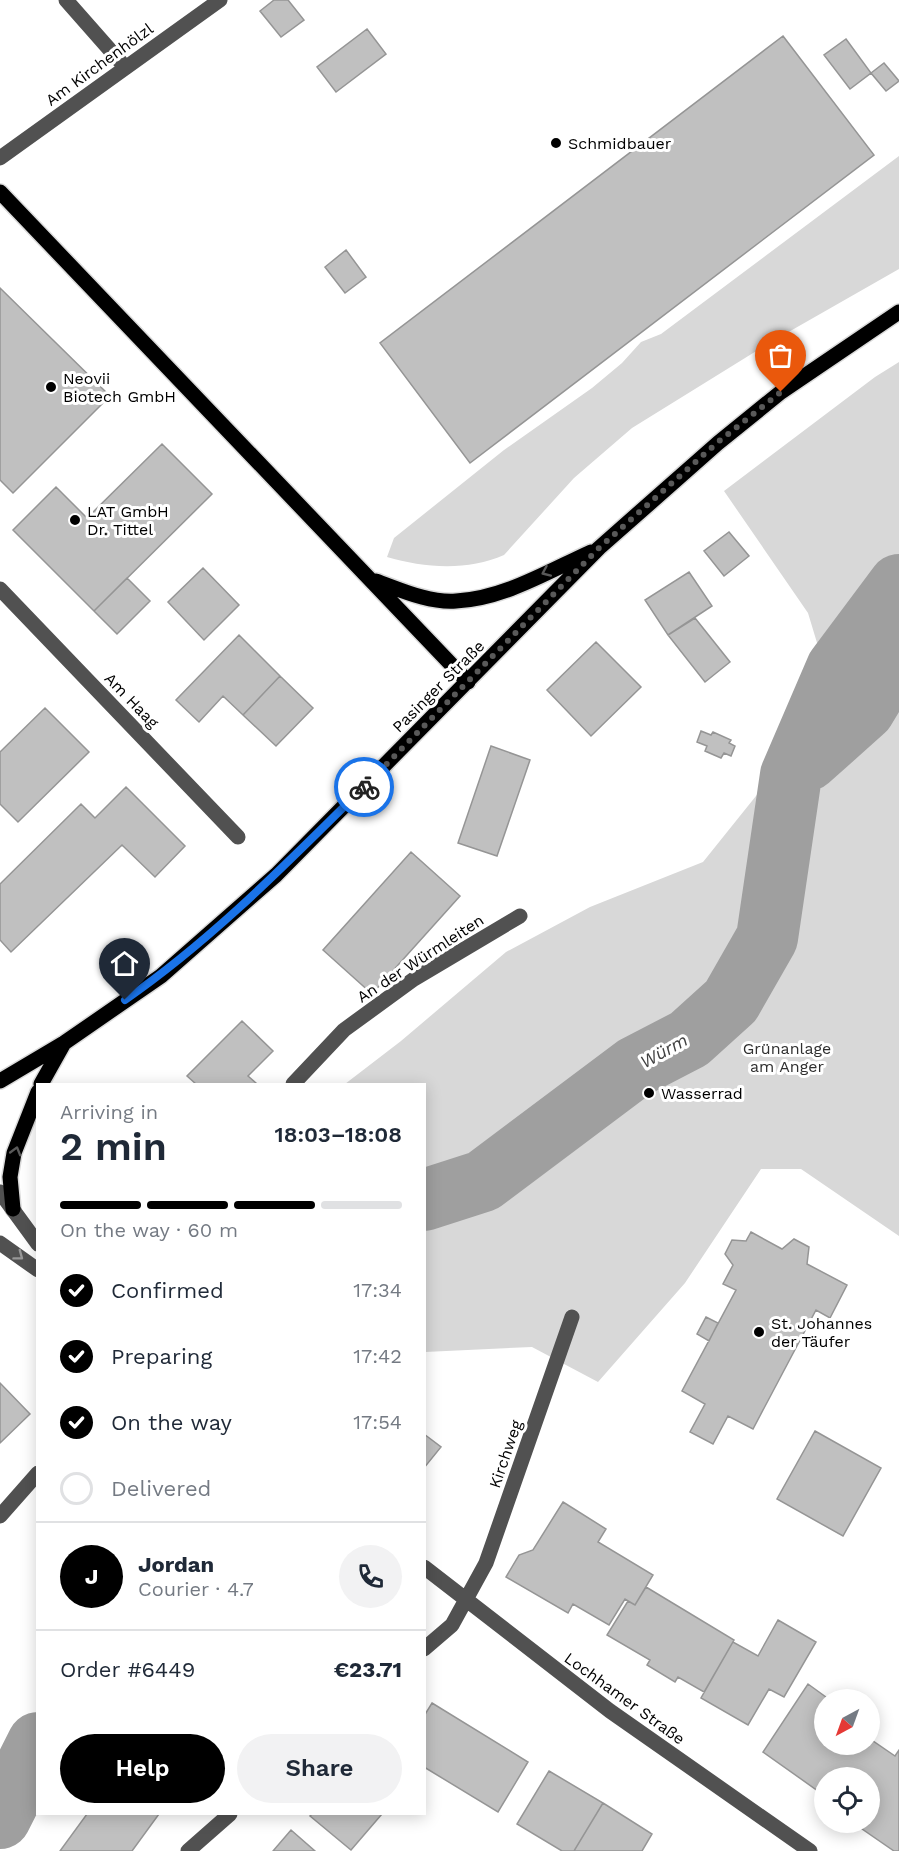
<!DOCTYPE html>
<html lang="en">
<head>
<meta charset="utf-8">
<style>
  body { margin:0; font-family:"Work Sans",sans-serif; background:#f2f2f3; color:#1f2937; height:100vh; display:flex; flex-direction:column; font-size:22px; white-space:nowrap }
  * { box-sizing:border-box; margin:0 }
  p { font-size:20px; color:#747a83 }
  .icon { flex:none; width:33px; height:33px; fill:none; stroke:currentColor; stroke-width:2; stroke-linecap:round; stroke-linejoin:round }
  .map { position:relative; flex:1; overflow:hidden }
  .sheet { position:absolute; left:36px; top:1083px; width:390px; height:732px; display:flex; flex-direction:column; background:#fff; border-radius:0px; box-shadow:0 3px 15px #0003 }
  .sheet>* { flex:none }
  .needle { width:39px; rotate:221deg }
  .tools { position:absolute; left:814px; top:1689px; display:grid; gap:12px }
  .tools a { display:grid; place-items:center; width:66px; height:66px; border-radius:50%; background:#fff; box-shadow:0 3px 15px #0003; font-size:30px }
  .pin { position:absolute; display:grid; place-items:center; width:51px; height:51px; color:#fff; margin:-62px -26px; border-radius:50% 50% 50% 0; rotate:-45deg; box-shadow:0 0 6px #0007 }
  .pin .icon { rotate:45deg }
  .courier { position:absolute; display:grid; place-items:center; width:60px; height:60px; margin:-30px; border:4px solid #1a73e8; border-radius:50%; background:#fff; color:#222; box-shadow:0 2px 8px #0007 }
  .summary em { font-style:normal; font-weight:600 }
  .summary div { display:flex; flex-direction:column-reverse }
  .summary { display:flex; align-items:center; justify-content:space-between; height:102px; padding:0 24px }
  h1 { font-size:39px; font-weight:600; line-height:45px }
  .bar { display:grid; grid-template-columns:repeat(4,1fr); gap:9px 6px; align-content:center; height:72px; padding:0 24px }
  .bar i { height:8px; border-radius:4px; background:#e0e1e3 }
  .bar .current { background:#000 }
  .bar p { grid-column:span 4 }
  .line { display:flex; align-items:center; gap:15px; padding:0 24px; border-top:2px solid #e0e1e3 }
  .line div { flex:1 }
  .round { display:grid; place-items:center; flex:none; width:63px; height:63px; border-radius:32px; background:#f2f2f3 }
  ol { padding:0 24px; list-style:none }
  li { display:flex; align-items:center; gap:18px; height:66px }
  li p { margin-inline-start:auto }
  li .icon { padding:6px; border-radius:50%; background:#000; color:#fff; stroke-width:4 }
  li:last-child { color:#747a83 }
  li i { width:33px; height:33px; border:3px solid #e0e1e3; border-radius:50% }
  .cta { display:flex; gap:12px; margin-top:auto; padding:12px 24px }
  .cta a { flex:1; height:69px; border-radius:36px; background:#000; color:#fff; font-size:24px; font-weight:600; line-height:69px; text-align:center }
  .cta a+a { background:#f2f2f3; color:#1f2937 }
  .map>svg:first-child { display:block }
</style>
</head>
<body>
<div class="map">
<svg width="899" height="1851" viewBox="0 0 899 1851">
  <rect width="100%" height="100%" fill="#fff"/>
  <!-- green -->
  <path fill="#d8d8d8" d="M 899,156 L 899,269 L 771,342 L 632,428 L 574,478 L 504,555 C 468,571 424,568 387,557 L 394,538 L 504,450 L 592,388 L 622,363 L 641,342 L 661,334 Z
    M 899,362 L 899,1236 L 801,1169 L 761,1169 L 685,1283 L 598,1382 L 532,1347 L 425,1352 L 424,1084 L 345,1084 L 401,1041 L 506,952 L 590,907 L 703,862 L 764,786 L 821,656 L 808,613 L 724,491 L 875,377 Z"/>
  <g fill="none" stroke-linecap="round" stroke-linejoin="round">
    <!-- river -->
    <path stroke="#9f9f9f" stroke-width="62" d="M 808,760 L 864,710 L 899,652
      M 424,1200 L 483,1181 L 635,1067 L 689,1039 L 731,1001 L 767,938 L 791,775 L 837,668 L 899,585
      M 0,1818 L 38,1743"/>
  </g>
  <!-- building -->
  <path fill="#c0c0c0" stroke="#959595" stroke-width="1.5" d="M 274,0 L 288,0 L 304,20 L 281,37 L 260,11 Z
    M 367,29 L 386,54 L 336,92 L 317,67 Z
    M 783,36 L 874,155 L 470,463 L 380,343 Z
    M 846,39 L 871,73 L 850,89 L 824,55 Z
    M 884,63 L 899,81 L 886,91 L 871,73 Z
    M 346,250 L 366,277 L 345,293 L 325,267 Z
    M 0,288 L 110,396 L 13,493 L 0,480 Z
    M 162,444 L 212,494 L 94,611 L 13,530 L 56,487 L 87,518 Z
    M 729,532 L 749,556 L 724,576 L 704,551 Z
    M 203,568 L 239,605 L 204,640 L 168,602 Z
    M 689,572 L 712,606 L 668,635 L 645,600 Z
    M 127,578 L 150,601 L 117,634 L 94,611 Z
    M 695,618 L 730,662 L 705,682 L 668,635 Z
    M 239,635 L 280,676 L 243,715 L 223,696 L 199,722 L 176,700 Z
    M 596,642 L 641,687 L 591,736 L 547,690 Z
    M 280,676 L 313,708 L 276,746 L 243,715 Z
    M 45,708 L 89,752 L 18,822 L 0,804 L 0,752 Z
    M 701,731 L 711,735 L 713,732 L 731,740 L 729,743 L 735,746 L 731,756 L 724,753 L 721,758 L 705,751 L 707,746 L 697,742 Z
    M 491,746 L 530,760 L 497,856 L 458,843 Z
    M 126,787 L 185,846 L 155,877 L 122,845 L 11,952 L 0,940 L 0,884 L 81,804 L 95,818 Z
    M 411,852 L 460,896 L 372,994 L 323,950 Z
    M 242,1021 L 273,1051 L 248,1076 L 257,1084 L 196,1084 L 187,1076 Z
    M 751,1232 L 782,1249 L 794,1239 L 809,1247 L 807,1264 L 847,1285 L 830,1318 L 816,1310 L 753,1429 L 728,1416 L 713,1444 L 690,1432 L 705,1404 L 682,1391 L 736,1290 L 723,1284 L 733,1265 L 725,1254 L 732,1240 L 746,1241 Z
    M 706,1317 L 718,1323 L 709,1341 L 697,1334 Z
    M 0,1383 L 30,1414 L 0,1443 Z
    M 815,1431 L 881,1468 L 843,1536 L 777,1499 Z
    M 424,1434 L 441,1447 L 424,1468 Z
    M 563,1502 L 606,1529 L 598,1542 L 653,1575 L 635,1605 L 625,1599 L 609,1625 L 573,1604 L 568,1613 L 506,1577 L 519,1555 L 533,1550 Z
    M 646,1587 L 734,1640 L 704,1692 L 678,1677 L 675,1682 L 647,1665 L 650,1660 L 607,1635 L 628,1601 L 635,1605 Z
    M 778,1620 L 816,1642 L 784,1697 L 769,1689 L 748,1725 L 701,1698 L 733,1642 L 758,1656 Z
    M 808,1684 L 830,1700 L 825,1700 L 825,1744 L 870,1744 L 870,1739 L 895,1756 L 899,1750 L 899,1851 L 894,1851 L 852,1822 L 870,1822 L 870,1778 L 825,1778 L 825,1796 L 763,1752 Z
    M 432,1703 L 528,1762 L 498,1812 L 424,1767 L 424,1716 Z
    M 549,1771 L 603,1803 L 574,1851 L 562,1851 L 517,1824 Z
    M 603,1803 L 652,1834 L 642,1851 L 574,1851 Z
    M 87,1814 L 159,1814 L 132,1851 L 60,1851 Z
    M 312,1814 L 382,1814 L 351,1850 L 310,1816 Z
    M 291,1830 L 315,1851 L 273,1851 Z"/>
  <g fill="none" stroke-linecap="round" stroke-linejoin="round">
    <defs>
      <path id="major" d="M 0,192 L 468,682
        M 376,581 C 401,590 429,603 456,601 C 503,599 549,571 591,552
        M 0,1081 L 64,1043 L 161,976 L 276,875 L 599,548 L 718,443 L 781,392 L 899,312
        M 41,1084 L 64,1043
        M 13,1209 L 10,1177 L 14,1153 L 38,1092"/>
    </defs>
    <!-- major casing -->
    <use href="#major" stroke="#dbdbdb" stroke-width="18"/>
    <!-- minor -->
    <path stroke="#515151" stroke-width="15" d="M 66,0 L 125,67
      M 0,158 L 220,0
      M 0,589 L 238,837
      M 293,1084 L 344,1030 L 414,979 L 520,916
      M 0,1192 L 38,1244
      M 0,1243 L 38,1270
      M 0,1516 L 38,1473
      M 424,1567 L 610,1711 L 810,1851
      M 424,1649 L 452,1625 L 486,1563 L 572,1317
      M 188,1851 L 230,1814"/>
    <!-- major -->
    <use href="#major" stroke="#000" stroke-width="15"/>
  </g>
  <!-- one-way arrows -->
  <defs><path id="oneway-chevron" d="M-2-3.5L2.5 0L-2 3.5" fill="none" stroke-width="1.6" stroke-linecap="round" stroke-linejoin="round" transform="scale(1.5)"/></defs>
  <g stroke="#595959">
    <use href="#oneway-chevron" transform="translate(546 572) rotate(156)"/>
    <use href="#oneway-chevron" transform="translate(16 1151) rotate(-74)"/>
  </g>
  <use stroke="#979797" href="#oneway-chevron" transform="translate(19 1256) rotate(37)"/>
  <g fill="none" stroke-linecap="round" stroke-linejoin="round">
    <!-- done -->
    <path stroke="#595959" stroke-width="6" stroke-dasharray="0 10.8" d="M 364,787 L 599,548 L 718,442 L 781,392"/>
    <!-- route -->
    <path stroke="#1a73e8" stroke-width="8" d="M 125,1000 C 213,939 288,862 364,787"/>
  </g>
  <!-- markers -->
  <g fill="#000" stroke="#fff" stroke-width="2">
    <circle cx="556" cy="143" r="6"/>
    <circle cx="51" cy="387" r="6"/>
    <circle cx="75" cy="520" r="6"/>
    <circle cx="649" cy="1093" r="6"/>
    <circle cx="759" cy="1332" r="6"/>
  </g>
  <g text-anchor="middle" stroke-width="6" stroke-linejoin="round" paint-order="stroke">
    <!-- street labels -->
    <g font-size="16" fill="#000" stroke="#fff">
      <text transform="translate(99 64) rotate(-36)" y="6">Am Kirchenhölzl</text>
      <text transform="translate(438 686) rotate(-45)" y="6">Pasinger Straße</text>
      <text transform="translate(132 700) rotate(46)" y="6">Am Haag</text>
      <text transform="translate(420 958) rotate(-33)" y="6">An der Würmleiten</text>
      <text transform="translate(505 1454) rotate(-71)" y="6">Kirchweg</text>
      <text transform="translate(625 1698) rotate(36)" y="6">Lochhamer Straße</text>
    </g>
    <!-- poi labels -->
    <g font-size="16" fill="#000" stroke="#fff" text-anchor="start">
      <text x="568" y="149">Schmidbauer</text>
      <text x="63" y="384">Neovii<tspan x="63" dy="18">Biotech GmbH</tspan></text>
      <text x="87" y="517">LAT GmbH<tspan x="87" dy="18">Dr. Tittel</tspan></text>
      <text x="661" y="1099">Wasserrad</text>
      <text x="771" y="1329">St. Johannes<tspan x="771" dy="18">der Täufer</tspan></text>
    </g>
    <!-- park labels -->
    <g font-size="16" fill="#2f2f2f" stroke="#fff">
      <text x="787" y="1054">Grünanlage<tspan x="787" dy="18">am Anger</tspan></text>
    </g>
    <!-- water labels -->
    <g font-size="18" font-style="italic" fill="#404040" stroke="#fff">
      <text transform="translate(664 1051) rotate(-29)" y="6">Würm</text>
    </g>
  </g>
</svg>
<div class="tools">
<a><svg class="needle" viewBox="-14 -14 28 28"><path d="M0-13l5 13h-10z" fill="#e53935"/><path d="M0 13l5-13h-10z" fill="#747a83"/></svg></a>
<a><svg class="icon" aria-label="locate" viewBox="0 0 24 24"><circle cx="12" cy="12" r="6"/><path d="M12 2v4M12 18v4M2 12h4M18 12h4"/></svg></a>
</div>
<div class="pin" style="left:781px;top:392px;background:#ea580c"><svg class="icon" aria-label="bag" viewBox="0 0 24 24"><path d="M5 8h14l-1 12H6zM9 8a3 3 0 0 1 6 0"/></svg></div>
<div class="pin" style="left:125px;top:1000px;background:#1f2937"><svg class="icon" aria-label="home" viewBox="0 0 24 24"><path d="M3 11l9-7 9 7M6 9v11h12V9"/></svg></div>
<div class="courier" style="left:364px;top:787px"><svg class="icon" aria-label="bike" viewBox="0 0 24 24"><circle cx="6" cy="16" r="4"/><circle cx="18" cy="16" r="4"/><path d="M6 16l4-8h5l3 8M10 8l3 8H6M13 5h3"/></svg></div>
<section class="sheet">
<div class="summary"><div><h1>2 min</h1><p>Arriving in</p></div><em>18:03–18:08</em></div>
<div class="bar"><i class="current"></i><i class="current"></i><i class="current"></i><i></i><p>On the way · 60 m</p></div>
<ol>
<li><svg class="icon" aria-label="check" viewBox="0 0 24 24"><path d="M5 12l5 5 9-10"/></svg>Confirmed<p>17:34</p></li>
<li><svg class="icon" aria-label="check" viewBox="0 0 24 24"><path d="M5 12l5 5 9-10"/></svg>Preparing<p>17:42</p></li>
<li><svg class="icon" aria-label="check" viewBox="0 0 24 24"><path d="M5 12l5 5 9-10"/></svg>On the way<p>17:54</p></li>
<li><i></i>Delivered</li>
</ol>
<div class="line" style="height:108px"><b class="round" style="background:#000;color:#fff">J</b><div><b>Jordan</b><p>Courier · 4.7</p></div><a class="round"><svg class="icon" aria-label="phone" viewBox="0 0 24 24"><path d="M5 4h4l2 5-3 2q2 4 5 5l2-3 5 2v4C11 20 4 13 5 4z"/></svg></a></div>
<div class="line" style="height:78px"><div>Order #6449</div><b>€23.71</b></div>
<div class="cta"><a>Help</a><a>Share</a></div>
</section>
</div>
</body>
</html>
